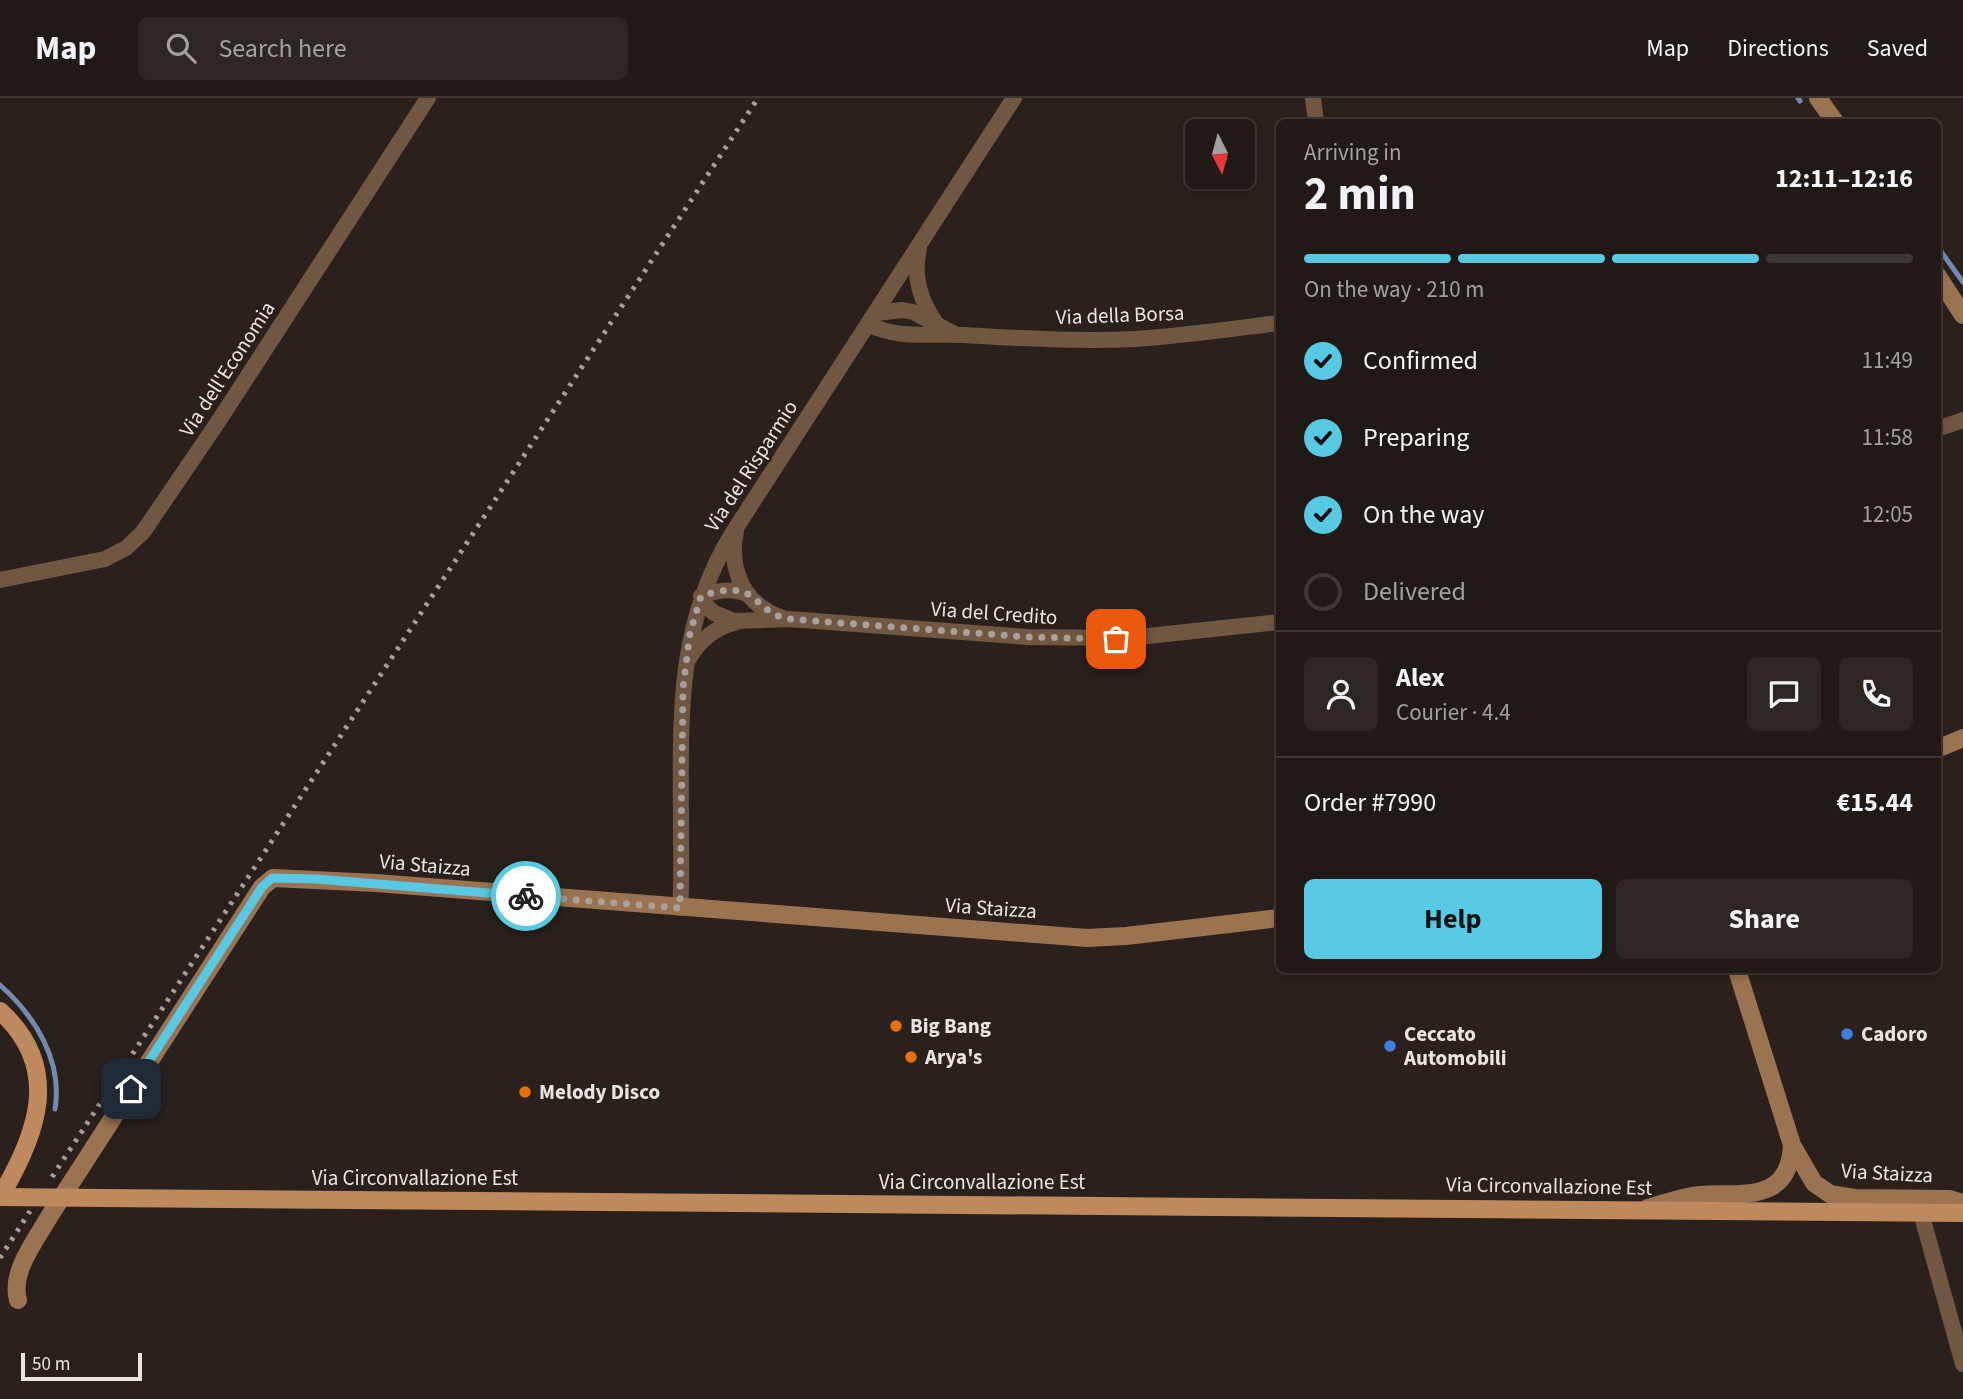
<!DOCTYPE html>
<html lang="en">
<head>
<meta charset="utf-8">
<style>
  body { margin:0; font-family:"Source Sans 3",sans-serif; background:#2d2622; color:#f1f3f6; height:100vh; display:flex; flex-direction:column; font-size:26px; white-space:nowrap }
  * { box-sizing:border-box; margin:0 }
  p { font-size:23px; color:#a2a0a0 }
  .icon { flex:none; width:38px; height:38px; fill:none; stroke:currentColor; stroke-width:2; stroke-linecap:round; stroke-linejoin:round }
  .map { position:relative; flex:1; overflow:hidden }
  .drawer { position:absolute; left:1276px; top:21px; width:665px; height:854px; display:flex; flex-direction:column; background:#201915; border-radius:10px; box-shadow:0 4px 10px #0003,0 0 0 2px #3d3834 }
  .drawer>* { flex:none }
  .needle { width:46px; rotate:174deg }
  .fabs { position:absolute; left:1185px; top:21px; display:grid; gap:14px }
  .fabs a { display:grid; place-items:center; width:70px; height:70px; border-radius:10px; background:#201915; box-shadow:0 4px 10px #0003,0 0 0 2px #3d3834; font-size:35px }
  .scale { position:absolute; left:21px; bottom:18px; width:121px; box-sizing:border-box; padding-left:7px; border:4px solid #eae4e0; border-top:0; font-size:19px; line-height:24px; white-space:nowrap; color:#eae4e0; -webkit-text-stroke:5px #2a211c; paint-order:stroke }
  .pin { position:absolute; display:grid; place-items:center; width:60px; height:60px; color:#fff; margin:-30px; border-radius:14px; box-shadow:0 4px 10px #0006 }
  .courier { position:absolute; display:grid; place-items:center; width:70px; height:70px; margin:-35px; border:5px solid #58c9e3; border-radius:50%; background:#fff; color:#222; box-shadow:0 2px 9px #0007 }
  .head em { font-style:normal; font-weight:700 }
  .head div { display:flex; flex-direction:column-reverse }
  .head { display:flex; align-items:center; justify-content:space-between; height:119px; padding:0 28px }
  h1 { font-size:46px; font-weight:700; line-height:52px }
  .bar { display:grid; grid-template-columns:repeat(4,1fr); gap:10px 7px; align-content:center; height:84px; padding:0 28px }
  .bar i { height:9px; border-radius:5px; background:#3d3834 }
  .bar .active { background:#58c9e3 }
  .bar p { grid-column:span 4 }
  .line { display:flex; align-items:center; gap:18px; padding:0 28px; border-top:2px solid #3d3834 }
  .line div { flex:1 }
  .round { display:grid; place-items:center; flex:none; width:74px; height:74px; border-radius:10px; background:#2d2622 }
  ol { padding:0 28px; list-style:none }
  li { display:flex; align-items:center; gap:21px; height:77px }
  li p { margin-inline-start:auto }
  li .icon { padding:7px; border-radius:50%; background:#58c9e3; color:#111; stroke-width:4 }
  li:last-child { color:#a2a0a0 }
  li i { width:38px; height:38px; border:4px solid #3d3834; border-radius:50% }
  .action { display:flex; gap:14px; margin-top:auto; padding:14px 28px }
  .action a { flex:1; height:80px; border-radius:10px; background:#58c9e3; color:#111; font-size:28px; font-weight:700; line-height:80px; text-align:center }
  .action a+a { background:#2d2622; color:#f1f3f6 }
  header { display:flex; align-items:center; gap:42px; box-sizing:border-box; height:98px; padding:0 35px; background:#201915; border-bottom:2px solid #3d3834 }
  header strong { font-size:33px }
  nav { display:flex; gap:38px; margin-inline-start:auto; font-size:24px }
  .search { width:490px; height:63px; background:#2d2622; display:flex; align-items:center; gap:18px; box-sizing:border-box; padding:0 24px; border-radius:10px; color:#a2a0a0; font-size:26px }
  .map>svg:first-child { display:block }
</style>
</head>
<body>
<header>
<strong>Map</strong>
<div class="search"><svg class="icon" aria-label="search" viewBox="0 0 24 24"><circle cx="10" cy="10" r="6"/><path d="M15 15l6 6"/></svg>Search here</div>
<nav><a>Map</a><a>Directions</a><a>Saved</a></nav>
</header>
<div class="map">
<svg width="1963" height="1301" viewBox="0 0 1963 1301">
  <rect width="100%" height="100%" fill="#2a211c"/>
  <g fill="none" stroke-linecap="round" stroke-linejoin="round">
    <!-- stream -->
    <path stroke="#728ab2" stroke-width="5" d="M 1798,0 L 1800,3
      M 1937,148 L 1963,184
      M 0,887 C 35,918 63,963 55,1011"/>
    <!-- street -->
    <path stroke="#705742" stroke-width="16" d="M 1313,0 L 1316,24
      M 919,151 C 913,177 920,203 936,225
      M 876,215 L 902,212 L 913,214 L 955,236
      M 868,226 C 899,242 930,235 963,237 C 1020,240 1077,244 1135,241 C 1183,238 1231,231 1279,225
      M 1937,331 L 1963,322
      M 736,433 C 728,471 744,508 783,520
      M 0,482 L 105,461 L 126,450 L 143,434 L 218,324 L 428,0
      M 701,498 L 705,507 L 714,515 L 734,523 L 789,521 L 1027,539 L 1129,540 L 1279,524
      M 701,498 C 715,493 734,489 748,497
      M 688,562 C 699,543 715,529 737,524
      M 680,810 C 682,785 681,759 681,734 C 681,628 674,530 732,436 L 1014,0
      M 1921,1115 L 1963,1266"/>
    <!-- secondary -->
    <path stroke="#9b7351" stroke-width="18" d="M 1818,0 L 1835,24
      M 1937,177 L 1963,217
      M 1937,651 L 1963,640
      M 1737,872 L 1792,1047 L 1814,1085 L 1830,1096 L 1854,1100 L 1949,1101 L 1963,1105
      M 1648,1110 C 1666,1105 1683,1098 1701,1097 C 1742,1094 1789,1106 1792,1047
      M 18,1202 C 10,1174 36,1142 49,1119 L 262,789 L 273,780 L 376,785 L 1087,840 L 1126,838 L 1279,820"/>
    <!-- primary -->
    <path stroke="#bd895d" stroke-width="18" d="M 0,913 C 63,970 37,1037 0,1099
      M 102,1100 L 1963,1115"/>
    <!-- rail -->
    <path stroke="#a69f9b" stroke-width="5" stroke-dasharray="3.5 7" stroke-linecap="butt" d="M 52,1079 L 758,0
      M 0,1160 L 30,1113"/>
    <!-- primary-bridge -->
    <path stroke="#bd895d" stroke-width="18" d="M 0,1099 L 102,1100"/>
  </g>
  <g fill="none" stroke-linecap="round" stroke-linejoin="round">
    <!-- done -->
    <path stroke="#a7a09b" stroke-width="7" stroke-dasharray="0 12.6" d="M 526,798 L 680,810 L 683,590 L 690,535 L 701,498 C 713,494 734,489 746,495 C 763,505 767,517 789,521 L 1027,539 L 1116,541"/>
    <!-- route -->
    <path stroke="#58c9e3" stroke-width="9" d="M 131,991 L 262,789 L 272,780 L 316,781 L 526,798"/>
  </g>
  <!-- markers -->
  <g fill="#e8710a" stroke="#2a211c" stroke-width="2.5">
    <circle cx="896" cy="928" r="7"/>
    <circle cx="911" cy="959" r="7"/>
    <circle cx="525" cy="994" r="7"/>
  </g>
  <g fill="#3f7fe0" stroke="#2a211c" stroke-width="2.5">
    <circle cx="1847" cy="936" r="7"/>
    <circle cx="1390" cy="948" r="7"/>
  </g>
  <g text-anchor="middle" stroke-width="5" stroke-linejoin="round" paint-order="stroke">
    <!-- street labels -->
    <g font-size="21" fill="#eae4e0" stroke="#2a211c">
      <text transform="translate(1120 217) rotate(-2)" y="7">Via della Borsa</text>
      <text transform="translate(227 271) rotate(-57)" y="7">Via dell'Economia</text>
      <text transform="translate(751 368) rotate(-57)" y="7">Via del Risparmio</text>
      <text transform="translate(994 515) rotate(4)" y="7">Via del Credito</text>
      <text transform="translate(425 767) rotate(5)" y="7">Via Staizza</text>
      <text transform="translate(991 810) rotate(4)" y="7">Via Staizza</text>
      <text transform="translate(1887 1075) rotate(3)" y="7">Via Staizza</text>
      <text x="415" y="1087">Via Circonvallazione Est</text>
      <text x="982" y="1091">Via Circonvallazione Est</text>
      <text transform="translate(1549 1088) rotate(1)" y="7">Via Circonvallazione Est</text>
    </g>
    <!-- poi labels -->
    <g font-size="21" font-weight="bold" fill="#eae4e0" stroke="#2a211c" text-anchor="start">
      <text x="910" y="935">Big Bang</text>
      <text x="1404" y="943">Ceccato<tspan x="1404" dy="24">Automobili</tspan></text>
      <text x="1861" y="943">Cadoro</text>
      <text x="925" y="966">Arya's</text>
      <text x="539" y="1001">Melody Disco</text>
    </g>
  </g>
</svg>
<div class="fabs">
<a><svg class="needle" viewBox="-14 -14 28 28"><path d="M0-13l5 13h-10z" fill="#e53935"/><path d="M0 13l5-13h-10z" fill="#a2a0a0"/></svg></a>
</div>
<div class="scale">50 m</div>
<div class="pin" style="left:1116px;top:541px;background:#ea580c"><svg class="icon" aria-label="bag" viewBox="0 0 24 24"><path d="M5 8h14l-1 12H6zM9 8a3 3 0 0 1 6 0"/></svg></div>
<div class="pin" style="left:131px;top:991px;background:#1f2937"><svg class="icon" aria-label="home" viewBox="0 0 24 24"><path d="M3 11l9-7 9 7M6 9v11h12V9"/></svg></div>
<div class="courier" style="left:526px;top:798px"><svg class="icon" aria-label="bike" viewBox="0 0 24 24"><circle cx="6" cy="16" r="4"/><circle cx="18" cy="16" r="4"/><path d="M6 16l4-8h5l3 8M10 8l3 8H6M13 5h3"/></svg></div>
<section class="drawer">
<div class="head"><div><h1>2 min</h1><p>Arriving in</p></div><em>12:11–12:16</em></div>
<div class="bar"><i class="active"></i><i class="active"></i><i class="active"></i><i></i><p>On the way · 210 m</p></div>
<ol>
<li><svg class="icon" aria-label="check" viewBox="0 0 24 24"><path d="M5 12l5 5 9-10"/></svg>Confirmed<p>11:49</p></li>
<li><svg class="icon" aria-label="check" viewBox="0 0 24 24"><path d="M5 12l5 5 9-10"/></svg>Preparing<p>11:58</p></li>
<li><svg class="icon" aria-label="check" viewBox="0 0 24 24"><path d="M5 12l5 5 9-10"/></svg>On the way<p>12:05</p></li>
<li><i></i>Delivered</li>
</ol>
<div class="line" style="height:126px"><a class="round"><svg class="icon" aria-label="person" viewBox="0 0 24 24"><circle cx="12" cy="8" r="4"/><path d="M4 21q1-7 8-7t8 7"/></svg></a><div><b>Alex</b><p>Courier · 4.4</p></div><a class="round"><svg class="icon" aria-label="chat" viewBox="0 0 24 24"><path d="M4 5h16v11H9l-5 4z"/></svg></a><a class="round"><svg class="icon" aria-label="phone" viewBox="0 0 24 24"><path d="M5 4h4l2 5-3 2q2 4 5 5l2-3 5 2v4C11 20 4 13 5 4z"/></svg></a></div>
<div class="line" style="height:91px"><div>Order #7990</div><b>€15.44</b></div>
<div class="action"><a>Help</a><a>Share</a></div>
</section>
</div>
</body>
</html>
